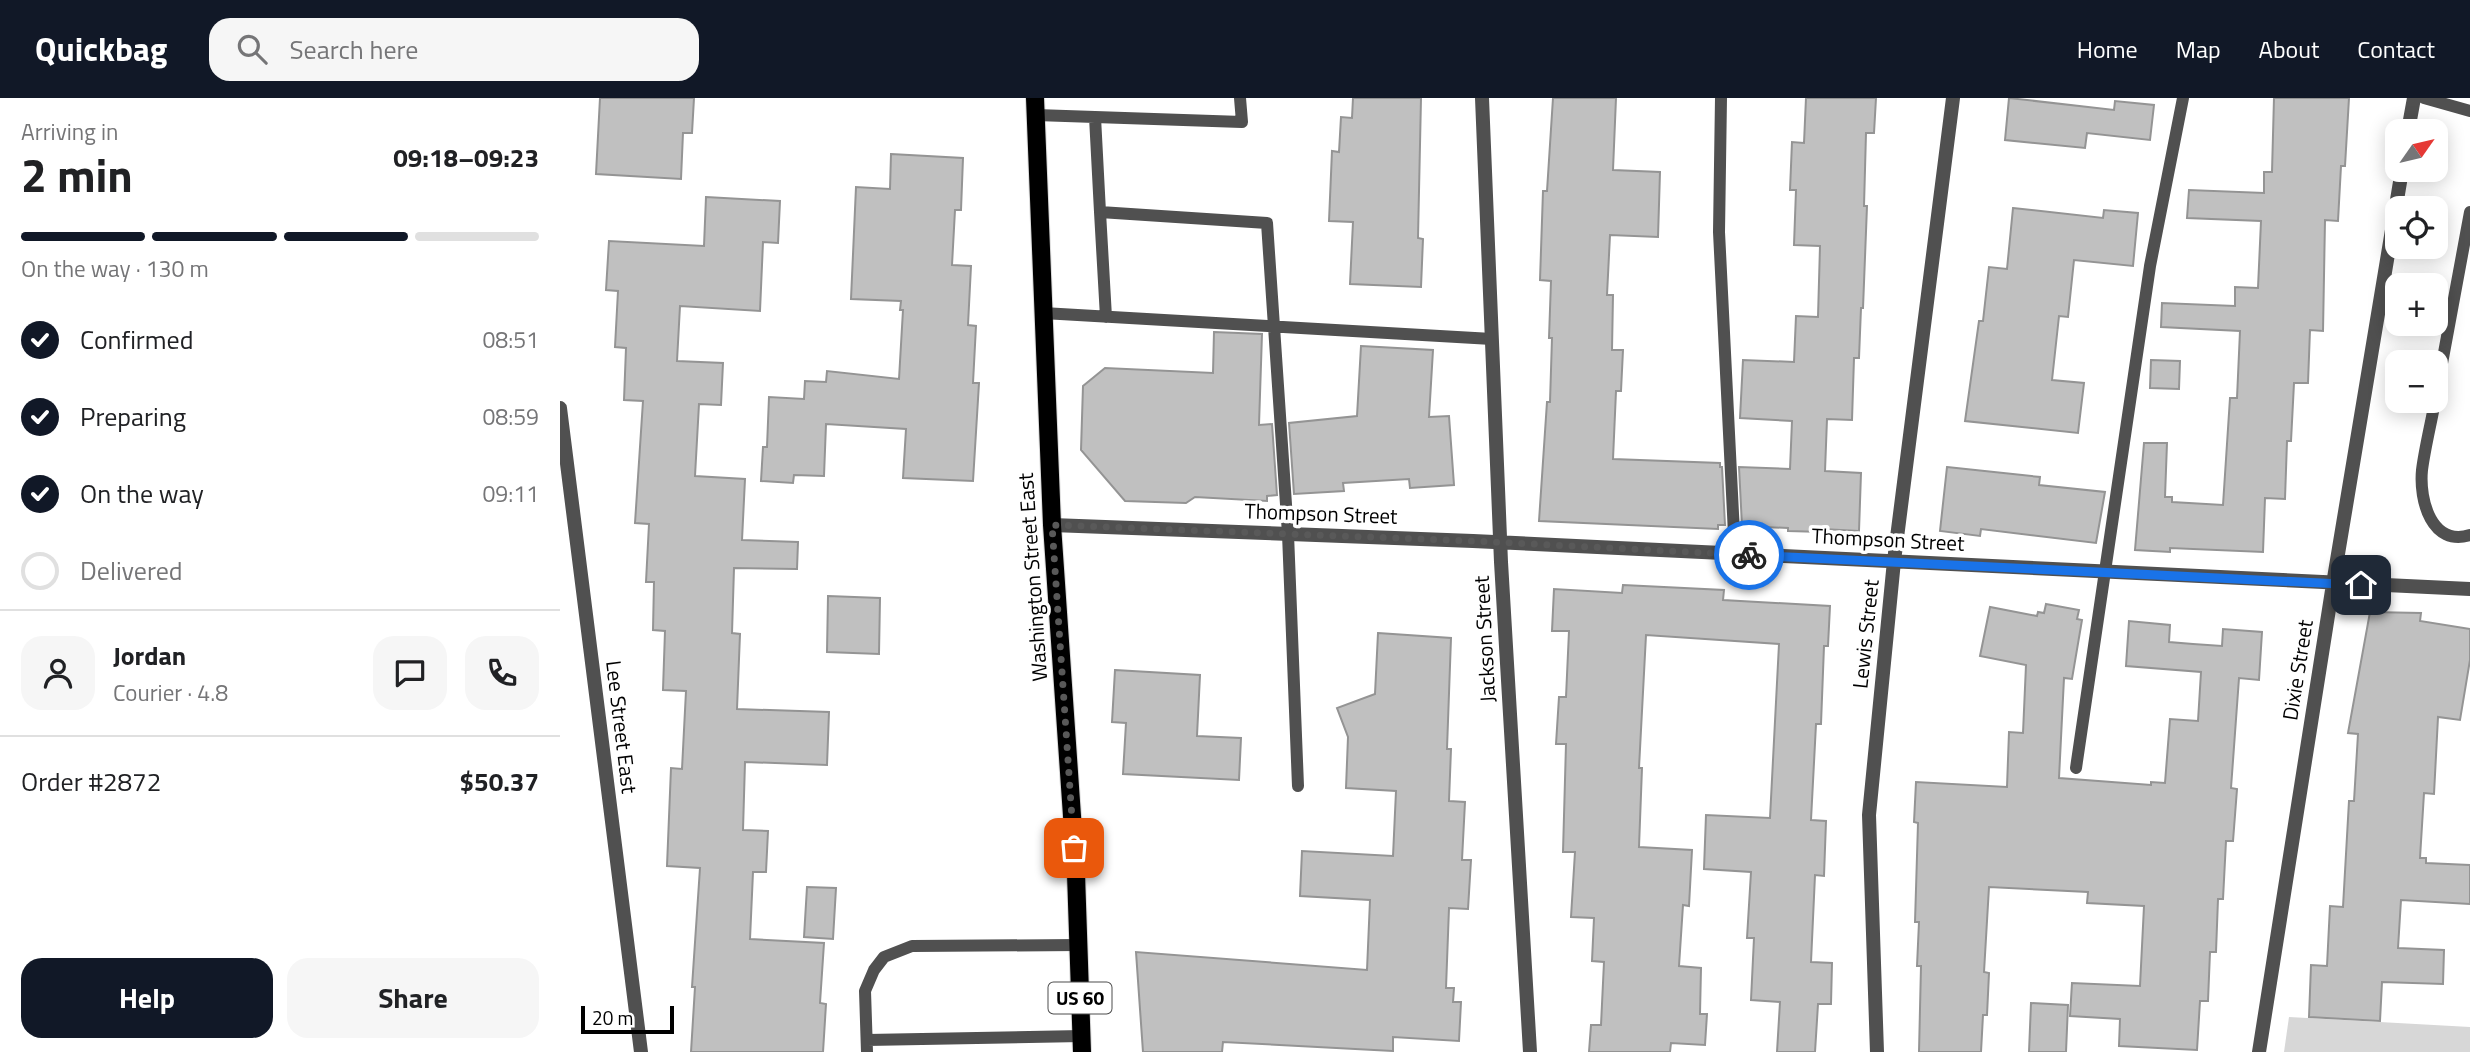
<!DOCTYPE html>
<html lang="en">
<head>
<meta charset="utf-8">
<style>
  body { margin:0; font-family:"Titillium Web",sans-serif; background:#f6f6f6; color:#202124; height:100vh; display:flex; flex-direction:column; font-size:26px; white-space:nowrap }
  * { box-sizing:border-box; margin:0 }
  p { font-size:23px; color:#757577 }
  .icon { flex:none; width:38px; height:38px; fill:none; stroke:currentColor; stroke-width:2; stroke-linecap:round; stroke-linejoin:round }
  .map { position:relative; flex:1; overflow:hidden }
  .sheet { display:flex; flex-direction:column; background:#fff; width:560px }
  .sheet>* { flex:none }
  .needle { width:46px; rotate:56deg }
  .buttons { position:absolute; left:1825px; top:21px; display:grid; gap:14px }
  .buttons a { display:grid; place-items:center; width:63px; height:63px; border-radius:14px; background:#fff; box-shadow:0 4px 18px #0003; font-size:35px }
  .scale { position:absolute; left:21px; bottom:18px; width:93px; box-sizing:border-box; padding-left:7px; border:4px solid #000; border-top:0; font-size:19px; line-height:24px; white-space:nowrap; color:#000; -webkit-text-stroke:5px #fff; paint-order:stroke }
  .pin { position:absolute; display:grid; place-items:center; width:60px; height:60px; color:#fff; margin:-30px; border-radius:14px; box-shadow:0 4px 10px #0006 }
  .courier { position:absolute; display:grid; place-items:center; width:70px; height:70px; margin:-35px; border:5px solid #1a73e8; border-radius:50%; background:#fff; color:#222; box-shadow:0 2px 9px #0007 }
  .headline em { font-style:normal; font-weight:700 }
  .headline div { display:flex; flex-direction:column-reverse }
  .headline { display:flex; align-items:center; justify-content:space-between; height:119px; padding:0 21px }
  h1 { font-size:46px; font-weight:700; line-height:52px }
  .bar { display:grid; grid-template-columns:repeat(4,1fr); gap:10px 7px; align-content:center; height:84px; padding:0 21px }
  .bar i { height:9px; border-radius:5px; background:#e0e0e0 }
  .bar .selected { background:#111827 }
  .bar p { grid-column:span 4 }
  .line { display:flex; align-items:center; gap:18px; padding:0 21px; border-top:2px solid #e0e0e0 }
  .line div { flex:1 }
  .round { display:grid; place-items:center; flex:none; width:74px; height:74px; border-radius:21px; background:#f6f6f6 }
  ol { padding:0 21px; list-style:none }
  li { display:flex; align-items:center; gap:21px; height:77px }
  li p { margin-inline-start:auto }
  li .icon { padding:7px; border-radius:50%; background:#111827; color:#fff; stroke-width:4 }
  li:last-child { color:#757577 }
  li i { width:38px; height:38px; border:4px solid #e0e0e0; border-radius:50% }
  .primary-button { display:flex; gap:14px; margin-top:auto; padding:14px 21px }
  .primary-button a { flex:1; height:80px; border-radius:21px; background:#111827; color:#fff; font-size:28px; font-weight:700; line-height:80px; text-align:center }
  .primary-button a+a { background:#f6f6f6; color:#202124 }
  header { display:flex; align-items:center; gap:42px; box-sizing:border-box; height:98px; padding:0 35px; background:#111827; color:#fff }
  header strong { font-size:33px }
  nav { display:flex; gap:38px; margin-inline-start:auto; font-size:24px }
  .search { width:490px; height:63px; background:#f6f6f6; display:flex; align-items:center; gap:18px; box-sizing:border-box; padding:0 24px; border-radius:21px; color:#757577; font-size:26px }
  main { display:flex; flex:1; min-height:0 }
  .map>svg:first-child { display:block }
</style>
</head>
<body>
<header>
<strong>Quickbag</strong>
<div class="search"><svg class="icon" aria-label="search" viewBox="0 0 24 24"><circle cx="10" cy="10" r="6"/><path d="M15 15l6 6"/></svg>Search here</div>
<nav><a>Home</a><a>Map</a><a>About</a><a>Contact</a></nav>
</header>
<main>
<section class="sheet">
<div class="headline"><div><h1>2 min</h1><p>Arriving in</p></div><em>09:18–09:23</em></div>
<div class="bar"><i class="selected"></i><i class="selected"></i><i class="selected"></i><i></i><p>On the way · 130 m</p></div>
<ol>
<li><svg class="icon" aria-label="check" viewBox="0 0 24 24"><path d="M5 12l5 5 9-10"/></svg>Confirmed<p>08:51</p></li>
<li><svg class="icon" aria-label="check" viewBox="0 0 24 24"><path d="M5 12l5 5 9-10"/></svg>Preparing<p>08:59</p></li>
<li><svg class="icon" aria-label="check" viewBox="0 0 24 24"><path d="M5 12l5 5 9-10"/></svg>On the way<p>09:11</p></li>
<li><i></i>Delivered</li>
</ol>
<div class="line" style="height:126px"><a class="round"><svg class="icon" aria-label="person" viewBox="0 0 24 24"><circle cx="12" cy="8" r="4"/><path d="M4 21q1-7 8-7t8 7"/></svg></a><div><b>Jordan</b><p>Courier · 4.8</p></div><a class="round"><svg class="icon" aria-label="chat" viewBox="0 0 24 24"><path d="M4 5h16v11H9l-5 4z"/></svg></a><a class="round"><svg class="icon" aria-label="phone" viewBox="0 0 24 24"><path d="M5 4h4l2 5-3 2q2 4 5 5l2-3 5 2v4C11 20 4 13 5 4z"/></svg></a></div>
<div class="line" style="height:91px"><div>Order #2872</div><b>$50.37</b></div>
<div class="primary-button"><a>Help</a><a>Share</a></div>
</section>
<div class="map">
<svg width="1910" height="954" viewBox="0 0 1910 954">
  <rect width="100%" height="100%" fill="#fff"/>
  <!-- green -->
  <path fill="#d7d7d7" d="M 1729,919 L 1910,929 L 1910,954 L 1724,954 Z"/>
  <!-- building -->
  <path fill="#c0c0c0" stroke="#949494" stroke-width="2" d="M 40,0 L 134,0 L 132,35 L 123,35 L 121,81 L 36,76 Z
    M 793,0 L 861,0 L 858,140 L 863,141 L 861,189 L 790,186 L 793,124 L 769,123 L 772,53 L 779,54 L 781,19 L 792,20 Z
    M 993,0 L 1056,0 L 1053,72 L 1100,74 L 1098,139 L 1050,137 L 1047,197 L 1053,197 L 1052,252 L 1063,252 L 1061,293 L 1056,293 L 1053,361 L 1160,365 L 1160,369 L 1162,369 L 1165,427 L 1158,427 L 1158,431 L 979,423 L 987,304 L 990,304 L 992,240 L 989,240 L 991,183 L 980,182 L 983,93 L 987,93 Z
    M 1246,0 L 1316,0 L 1314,35 L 1306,35 L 1304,108 L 1307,108 L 1303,210 L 1301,210 L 1299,260 L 1294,260 L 1292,322 L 1267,321 L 1265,373 L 1301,375 L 1299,433 L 1263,431 L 1263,434 L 1228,433 L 1228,430 L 1182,428 L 1179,369 L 1230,371 L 1232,323 L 1180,320 L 1183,262 L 1234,264 L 1236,218 L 1258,219 L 1260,148 L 1234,147 L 1236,92 L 1230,92 L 1232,44 L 1244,45 Z
    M 1449,0 L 1554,12 L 1555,3 L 1594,7 L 1590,42 L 1527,35 L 1525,50 L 1445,42 Z
    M 1714,0 L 1789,0 L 1785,68 L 1781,68 L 1778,123 L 1765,122 L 1763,233 L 1750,232 L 1748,285 L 1734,285 L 1731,343 L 1727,343 L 1725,401 L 1705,400 L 1703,454 L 1610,450 L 1610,454 L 1575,452 L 1584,345 L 1607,345 L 1605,399 L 1612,399 L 1612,404 L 1663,407 L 1670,300 L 1677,300 L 1680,233 L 1601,229 L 1602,205 L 1675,208 L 1675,189 L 1698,190 L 1701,123 L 1627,120 L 1629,92 L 1704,95 L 1704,74 L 1712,74 Z
    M 331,56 L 403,60 L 401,112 L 395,112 L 392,167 L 411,168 L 408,227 L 416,228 L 413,285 L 419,285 L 413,383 L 343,380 L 346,331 L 266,326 L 264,378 L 234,377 L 233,385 L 201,383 L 203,349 L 207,349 L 209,299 L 244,301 L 245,283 L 266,284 L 267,273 L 339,281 L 343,212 L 340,212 L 341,203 L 291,201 L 296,89 L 330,91 Z
    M 146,99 L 220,103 L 218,145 L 203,144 L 200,213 L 120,208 L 117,263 L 163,265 L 161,307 L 139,306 L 135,378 L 185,381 L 182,442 L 238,444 L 237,471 L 174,470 L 172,535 L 180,536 L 177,611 L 269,614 L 267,667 L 185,664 L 183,732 L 208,733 L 206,774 L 193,774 L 190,841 L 264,845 L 260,905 L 266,906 L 263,954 L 131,954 L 135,889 L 132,889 L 140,770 L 107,768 L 111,670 L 122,671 L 126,593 L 103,592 L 105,533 L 93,532 L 94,484 L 86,484 L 89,426 L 75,425 L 83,303 L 64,302 L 66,250 L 55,249 L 58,193 L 46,192 L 49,143 L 144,148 Z
    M 1453,110 L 1543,120 L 1544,112 L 1578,115 L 1573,168 L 1514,162 L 1508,219 L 1499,218 L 1492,282 L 1524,285 L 1518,335 L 1405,323 L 1419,223 L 1423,223 L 1429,169 L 1447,171 Z
    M 654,234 L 702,236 L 699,327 L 712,326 L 717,397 L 707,398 L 707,403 L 635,399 L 626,405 L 565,403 L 521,352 L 523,288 L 545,270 L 653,275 Z
    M 801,248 L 873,252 L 869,319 L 889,318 L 894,387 L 850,390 L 849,381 L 783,385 L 784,393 L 734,396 L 729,325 L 797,318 Z
    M 1591,262 L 1620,263 L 1619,291 L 1590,290 Z
    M 1387,369 L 1480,379 L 1479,387 L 1545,394 L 1536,445 L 1421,431 L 1420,438 L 1380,433 Z
    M 1063,487 L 1164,492 L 1163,502 L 1270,508 L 1268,548 L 1264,548 L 1261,626 L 1256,626 L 1251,722 L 1266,723 L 1264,778 L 1255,777 L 1251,864 L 1272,865 L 1271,906 L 1258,906 L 1255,954 L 1217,954 L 1220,904 L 1191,902 L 1194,840 L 1187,840 L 1191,774 L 1144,771 L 1146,717 L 1210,720 L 1219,546 L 1086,537 L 1079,670 L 1082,670 L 1079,749 L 1132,752 L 1129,808 L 1123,807 L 1119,868 L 1141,870 L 1140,916 L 1147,916 L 1145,947 L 1111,945 L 1110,954 L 1029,954 L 1031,927 L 1041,927 L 1044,864 L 1032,863 L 1034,820 L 1011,819 L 1015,754 L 1003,754 L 1006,646 L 996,646 L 999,599 L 1006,599 L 1009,533 L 992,533 L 994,491 L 1062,495 Z
    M 268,498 L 320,500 L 319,556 L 267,554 Z
    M 1486,506 L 1519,512 L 1517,521 L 1522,522 L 1512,581 L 1504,580 L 1499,680 L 1591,687 L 1591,684 L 1605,685 L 1610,621 L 1638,623 L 1641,574 L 1566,568 L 1569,523 L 1610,527 L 1609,544 L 1633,546 L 1662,548 L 1663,531 L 1702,534 L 1699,582 L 1679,580 L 1671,690 L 1677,691 L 1673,743 L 1666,743 L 1663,801 L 1658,801 L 1656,854 L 1650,854 L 1648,903 L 1640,903 L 1637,952 L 1559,948 L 1560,921 L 1510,918 L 1512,885 L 1580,888 L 1584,808 L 1527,805 L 1528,794 L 1429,789 L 1424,874 L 1429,875 L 1427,917 L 1423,917 L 1421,954 L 1359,954 L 1361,868 L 1357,868 L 1359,824 L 1355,824 L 1358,725 L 1354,724 L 1356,684 L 1447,689 L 1449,634 L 1463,635 L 1466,567 L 1420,558 L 1430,509 L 1477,518 L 1478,514 L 1484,515 Z
    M 1810,514 L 1861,515 L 1860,523 L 1910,531 L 1910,562 L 1900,622 L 1878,619 L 1874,696 L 1864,695 L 1860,760 L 1866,760 L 1866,765 L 1910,767 L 1910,806 L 1841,802 L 1838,850 L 1884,852 L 1883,886 L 1822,884 L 1820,923 L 1749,919 L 1751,867 L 1767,868 L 1770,808 L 1783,809 L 1789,703 L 1794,703 L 1798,636 L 1788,635 Z
    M 818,535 L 891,540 L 887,651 L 891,651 L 889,703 L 905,704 L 902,762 L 911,762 L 908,811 L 889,810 L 886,890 L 894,890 L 893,904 L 901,904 L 899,943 L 833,939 L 833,953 L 663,944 L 662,954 L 583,954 L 576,854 L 807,872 L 810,802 L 740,798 L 742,753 L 833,758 L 836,693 L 786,690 L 788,639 L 777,610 L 815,596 Z
    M 555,572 L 640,577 L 637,638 L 681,640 L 679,682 L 563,676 L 566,625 L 552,624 Z
    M 247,789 L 276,790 L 273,841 L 244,839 Z
    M 1471,905 L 1508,907 L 1506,954 L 1469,954 Z"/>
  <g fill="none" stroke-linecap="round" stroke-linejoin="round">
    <defs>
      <path id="primary" d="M 475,0 L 492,427 L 516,776 L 522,954"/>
    </defs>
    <!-- primary casing -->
    <use href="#primary" stroke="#dbdbdb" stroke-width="20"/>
    <!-- lane -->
    <path stroke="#505050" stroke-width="12" d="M 1161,0 L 1159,134 L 1175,456
      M 1864,0 L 1910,13
      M 476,17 L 535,19 L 540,114 L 707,125 L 728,436 L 738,688
      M 535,19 L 682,24 L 680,0
      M 540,114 L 546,219
      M 483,215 L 932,241
      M 1876,298 L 1910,114
      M 1875,303 C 1871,326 1865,349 1862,372 C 1859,403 1872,449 1910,437
      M 1516,670 L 1590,168 L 1623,0
      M 307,942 L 522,938
      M 307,954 L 305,893 L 314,872 L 324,859 L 352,848 L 519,847"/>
    <!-- street -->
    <path stroke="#505050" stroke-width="14" d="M 922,0 L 941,464 L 970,954
      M 1848,33 L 1854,0
      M 0,310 L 81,954
      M 492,427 L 913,443 L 1910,491
      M 1317,954 L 1309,717 L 1334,463 L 1393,0
      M 1699,954 L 1773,486 L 1842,72"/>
    <!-- primary -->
    <use href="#primary" stroke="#000" stroke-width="18"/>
  </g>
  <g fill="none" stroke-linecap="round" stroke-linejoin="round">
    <!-- done -->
    <path stroke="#595959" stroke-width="7" stroke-dasharray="0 12.6" d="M 514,750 L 492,427 L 913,443 L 1189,457"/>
    <!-- route -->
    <path stroke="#1a73e8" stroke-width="9" d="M 1189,457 L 1801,487"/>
  </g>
  <g text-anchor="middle" stroke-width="7" stroke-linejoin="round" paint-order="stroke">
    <!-- shield labels -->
    <rect fill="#fff" stroke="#4c4c4c" stroke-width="2" x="488.5" y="884.5" width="63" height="31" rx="5"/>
    <g font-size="19" font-weight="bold" fill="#000">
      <text x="520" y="907">US 60</text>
    </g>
    <!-- street labels -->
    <g font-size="21" fill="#000" stroke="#fff">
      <text transform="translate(761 416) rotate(2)" y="7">Thompson Street</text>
      <text transform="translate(1328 442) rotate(3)" y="7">Thompson Street</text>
      <text transform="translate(473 479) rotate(-94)" y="7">Washington Street East</text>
      <text transform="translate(1306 536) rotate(-84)" y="7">Lewis Street</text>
      <text transform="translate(925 541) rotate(-93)" y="7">Jackson Street</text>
      <text transform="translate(1738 572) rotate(-81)" y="7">Dixie Street</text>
      <text transform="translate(61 629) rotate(83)" y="7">Lee Street East</text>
    </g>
  </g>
</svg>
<div class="buttons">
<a><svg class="needle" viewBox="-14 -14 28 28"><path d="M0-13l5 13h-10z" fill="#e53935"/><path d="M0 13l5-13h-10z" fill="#757577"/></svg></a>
<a><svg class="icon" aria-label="locate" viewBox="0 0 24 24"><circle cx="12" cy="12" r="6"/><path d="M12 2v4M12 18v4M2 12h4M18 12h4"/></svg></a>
<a>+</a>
<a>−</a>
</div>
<div class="scale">20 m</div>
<div class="pin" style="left:514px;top:750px;background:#ea580c"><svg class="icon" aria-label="bag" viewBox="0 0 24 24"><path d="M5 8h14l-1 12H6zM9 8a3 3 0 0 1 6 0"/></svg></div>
<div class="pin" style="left:1801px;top:487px;background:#1f2937"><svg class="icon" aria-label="home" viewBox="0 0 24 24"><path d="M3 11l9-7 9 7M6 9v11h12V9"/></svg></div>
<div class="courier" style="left:1189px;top:457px"><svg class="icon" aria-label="bike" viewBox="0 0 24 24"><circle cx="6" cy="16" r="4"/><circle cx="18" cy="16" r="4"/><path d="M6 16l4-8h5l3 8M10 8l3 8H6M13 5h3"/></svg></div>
</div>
</main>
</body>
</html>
